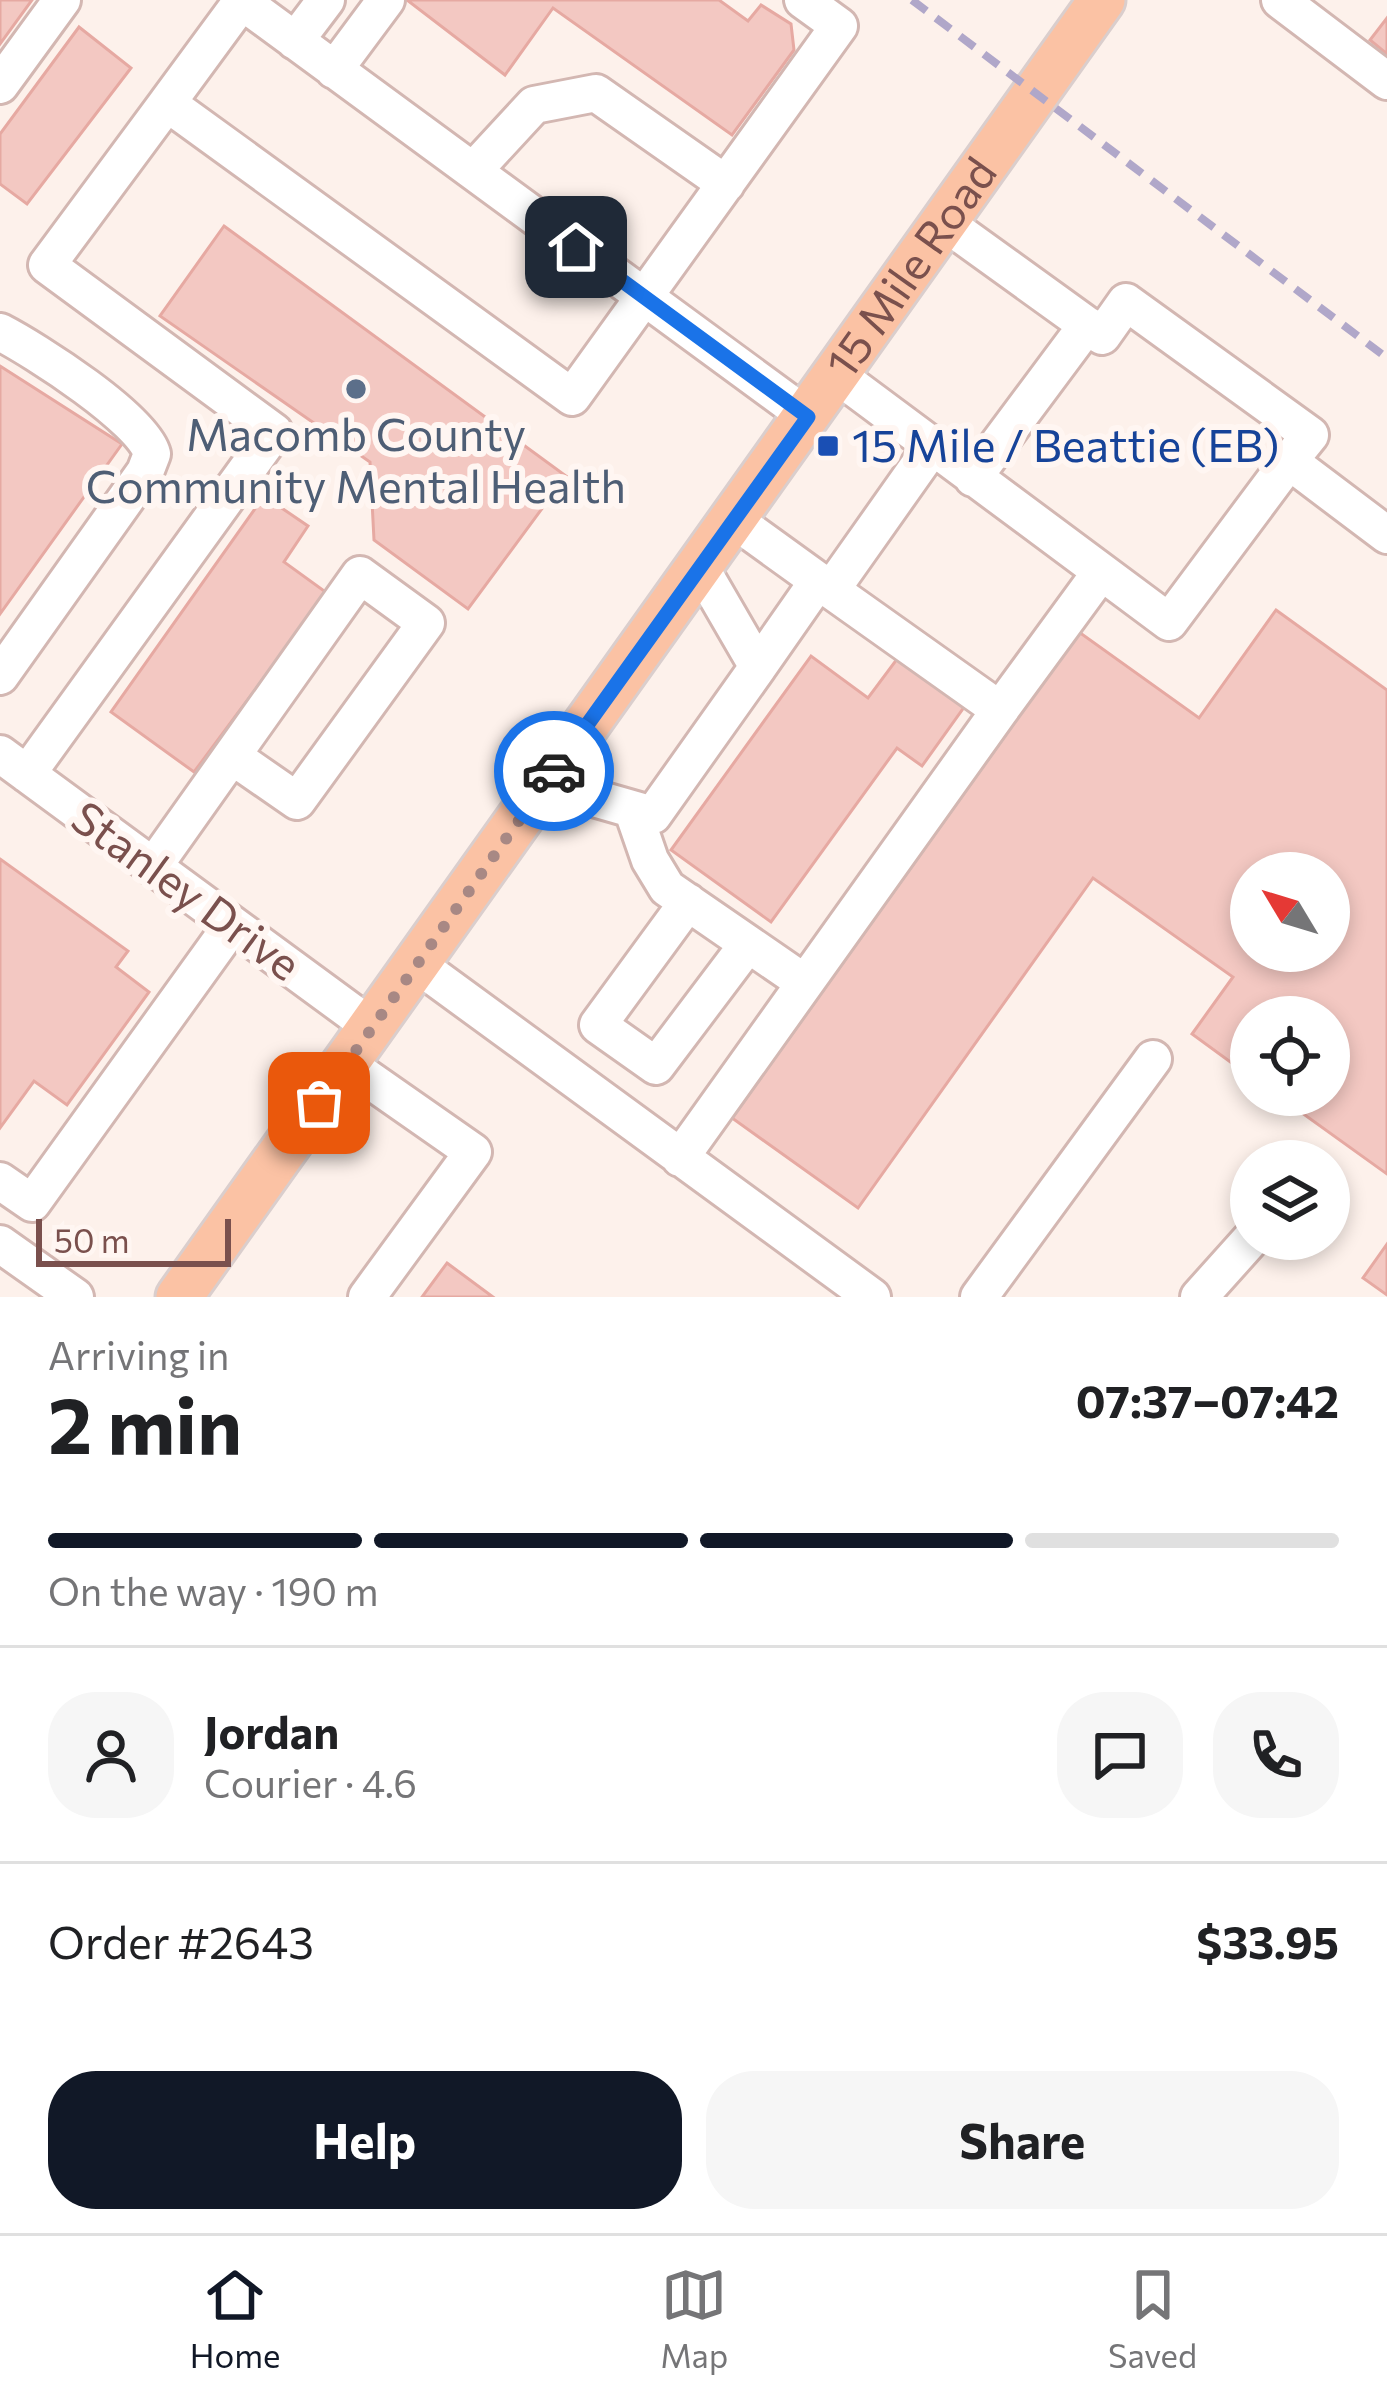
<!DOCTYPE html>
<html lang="en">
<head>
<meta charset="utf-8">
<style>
  body { margin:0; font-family:Commissioner,sans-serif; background:#f6f6f6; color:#202124; height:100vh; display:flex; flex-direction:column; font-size:45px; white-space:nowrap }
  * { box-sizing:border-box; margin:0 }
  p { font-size:39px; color:#757577 }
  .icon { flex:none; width:66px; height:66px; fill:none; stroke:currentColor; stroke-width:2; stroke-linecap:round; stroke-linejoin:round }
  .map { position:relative; height:1297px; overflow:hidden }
  .drawer { display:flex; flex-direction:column; background:#fff; flex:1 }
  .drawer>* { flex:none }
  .needle { width:78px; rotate:308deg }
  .buttons { position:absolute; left:1230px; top:852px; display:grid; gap:24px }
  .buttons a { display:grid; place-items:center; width:120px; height:120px; border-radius:50%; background:#fff; box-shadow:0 6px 18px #0003; font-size:60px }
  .scale { position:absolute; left:36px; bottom:30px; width:195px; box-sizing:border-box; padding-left:12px; border:6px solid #7a504d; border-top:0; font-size:33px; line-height:42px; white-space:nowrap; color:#7a504d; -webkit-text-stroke:9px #fff6f2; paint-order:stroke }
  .pin { position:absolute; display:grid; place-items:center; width:102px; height:102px; color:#fff; margin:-51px; border-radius:24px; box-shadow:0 6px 18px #0006 }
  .courier { position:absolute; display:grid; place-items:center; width:120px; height:120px; margin:-60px; border:9px solid #1a73e8; border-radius:50%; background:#fff; color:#222; box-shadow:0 3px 15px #0007 }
  .headline em { font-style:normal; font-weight:700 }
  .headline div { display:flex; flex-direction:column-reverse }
  .headline { display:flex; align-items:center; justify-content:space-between; height:204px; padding:0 48px }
  h1 { font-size:78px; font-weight:700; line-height:90px }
  .bar { display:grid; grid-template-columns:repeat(4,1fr); gap:18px 12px; align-content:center; height:144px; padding:0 48px }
  .bar i { height:15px; border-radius:9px; background:#e0e0e0 }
  .bar .on { background:#111827 }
  .bar p { grid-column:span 4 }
  .line { display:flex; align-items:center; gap:30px; padding:0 48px; border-top:3px solid #e0e0e0 }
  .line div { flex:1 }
  .round { display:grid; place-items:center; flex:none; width:126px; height:126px; border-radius:48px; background:#f6f6f6 }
  .primary-button { display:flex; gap:24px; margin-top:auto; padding:24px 48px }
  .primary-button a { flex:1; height:138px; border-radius:48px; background:#111827; color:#fff; font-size:48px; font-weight:700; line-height:138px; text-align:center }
  .primary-button a+a { background:#f6f6f6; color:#202124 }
  .tab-bar { display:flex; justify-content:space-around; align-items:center; height:168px; border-top:3px solid #e0e0e0; background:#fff; font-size:33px; color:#757577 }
  .tab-bar a { display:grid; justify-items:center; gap:6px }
  .tab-bar .on { color:#111827 }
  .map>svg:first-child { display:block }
</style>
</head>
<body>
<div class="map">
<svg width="1387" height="1297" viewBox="0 0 1387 1297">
  <rect width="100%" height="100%" fill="#fdf1eb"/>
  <!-- building -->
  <path fill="#f3c8c2" stroke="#e6a9a2" stroke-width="3" fill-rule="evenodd" d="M 0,0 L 32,0 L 0,44 Z
    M 407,0 L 719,0 L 748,21 L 761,5 L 791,24 L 794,50 L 732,135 L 553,8 L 505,75 Z
    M 1387,18 L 1387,54 L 1370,40 Z
    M 79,27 L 131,68 L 27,204 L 0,184 L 0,134 Z
    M 224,226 L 566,476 L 468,609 L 374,540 L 370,462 L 160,316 Z
    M 0,366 L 122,444 L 0,614 Z
    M 264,496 L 308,526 L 284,562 L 327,593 L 194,772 L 111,712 Z
    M 1276,610 L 1387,690 L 1387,1174 L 1277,1095 L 1329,1095 L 1329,1017 L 1251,1017 L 1251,1077 L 1192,1034 L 1233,977 L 1093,878 L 858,1208 L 732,1118 L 1079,632 L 1199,718 ZM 1251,873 L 1329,873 L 1329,951 L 1251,951 Z
    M 900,655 L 967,703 L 922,766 L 897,748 L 771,922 L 671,850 L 811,656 L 868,698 Z
    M 0,859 L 128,951 L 116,967 L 149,992 L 67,1105 L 34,1081 L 0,1128 Z
    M 1387,1244 L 1387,1295 L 1363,1278 Z
    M 447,1263 L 493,1297 L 422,1297 Z"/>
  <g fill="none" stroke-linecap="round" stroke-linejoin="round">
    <defs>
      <path id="minor" d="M 240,0 L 808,417
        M 1280,0 L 1387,81
        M 242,1 L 167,103 L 572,397 L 839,26 L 803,0
        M 295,41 L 326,0
        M 334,70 L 386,0
        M 0,85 L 62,0
        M 473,171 L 534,105 L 596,93 L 726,184
        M 944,222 L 1102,336 L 1126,302 L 1310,435 L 1289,461
        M 0,332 C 35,350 143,419 152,454 L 145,472 L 0,676
        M 837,375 L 1169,622 L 1289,461 L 1387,535
        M 973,478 L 1087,325
        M 734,520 L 831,590 L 932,447
        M 831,590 L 1000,710 L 1101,572
        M 758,667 L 818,581
        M 0,754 L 373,1028
        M 27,774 L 274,432 L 47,265 L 167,103
        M 545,784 L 653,815 L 758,667 L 700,567
        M 633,811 L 650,860 L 667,888 L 805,983
        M 153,867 L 360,575 L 426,623 L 297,801 L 232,756
        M 688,902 L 598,1025 L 656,1066 L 748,944
        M 418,965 L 872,1297
        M 347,1064 L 473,1152 L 367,1297
        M 680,1158 L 1000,710
        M 0,1181 L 32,1203 L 232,925
        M 0,1244 L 75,1297
        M 979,1297 L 1153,1059
        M 1199,1297 L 1251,1239"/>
      <g id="major">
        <path id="s1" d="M 179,1297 L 1102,0"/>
      </g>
    </defs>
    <!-- minor casing -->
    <use href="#minor" stroke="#d3b7b2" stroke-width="42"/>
    <!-- major casing -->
    <use href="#major" stroke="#dacecd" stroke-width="51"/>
    <!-- minor -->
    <use href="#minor" stroke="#fff" stroke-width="36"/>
    <!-- major -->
    <use href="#major" stroke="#fbc2a4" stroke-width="45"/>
    <!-- rail -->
    <path stroke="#b0a7c9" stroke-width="8" stroke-dasharray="18 12" stroke-linecap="butt" d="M 912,0 L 1387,358"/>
  </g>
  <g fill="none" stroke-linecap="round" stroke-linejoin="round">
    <!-- done -->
    <path stroke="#a88884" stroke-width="12" stroke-dasharray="0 21.6" d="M 319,1103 L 554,771"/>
    <!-- route -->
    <path stroke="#1a73e8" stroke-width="15" d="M 554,771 L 808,417 L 576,247"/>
  </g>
  <!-- markers -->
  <circle fill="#5c6f8a" stroke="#fff6f2" stroke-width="4.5" cx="356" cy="389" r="12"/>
  <rect fill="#1a4fb4" stroke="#fff6f2" stroke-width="4.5" x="816" y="434" width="24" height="24" rx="6"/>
  <g text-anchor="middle" stroke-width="12" stroke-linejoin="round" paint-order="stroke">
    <!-- street labels -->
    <g font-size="45" fill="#7a504d" stroke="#fff6f2">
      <text dy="16" stroke="none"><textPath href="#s1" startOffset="1263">15 Mile Road</textPath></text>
      <text transform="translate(186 891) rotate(36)" y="16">Stanley Drive</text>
    </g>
    <!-- service labels -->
    <g font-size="45" fill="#4e5e75" stroke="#fff6f2">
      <text x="356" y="451">Macomb County<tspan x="356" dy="52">Community Mental Health</tspan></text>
    </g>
    <!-- transit labels -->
    <g font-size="45" fill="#164399" stroke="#fff6f2" text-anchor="start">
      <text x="852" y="462">15 Mile / Beattie (EB)</text>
    </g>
  </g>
</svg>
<div class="buttons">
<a><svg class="needle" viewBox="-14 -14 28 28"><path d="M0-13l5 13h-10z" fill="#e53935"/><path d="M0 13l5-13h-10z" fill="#757577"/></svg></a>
<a><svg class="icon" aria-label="locate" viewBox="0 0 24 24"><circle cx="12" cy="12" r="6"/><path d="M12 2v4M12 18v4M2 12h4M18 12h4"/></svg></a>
<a><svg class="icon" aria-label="layers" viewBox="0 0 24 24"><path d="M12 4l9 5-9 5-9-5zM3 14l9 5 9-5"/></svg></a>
</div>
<div class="scale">50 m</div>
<div class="pin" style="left:319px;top:1103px;background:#ea580c"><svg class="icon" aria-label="bag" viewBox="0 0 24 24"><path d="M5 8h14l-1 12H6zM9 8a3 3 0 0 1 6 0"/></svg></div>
<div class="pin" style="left:576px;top:247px;background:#1f2937"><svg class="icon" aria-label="home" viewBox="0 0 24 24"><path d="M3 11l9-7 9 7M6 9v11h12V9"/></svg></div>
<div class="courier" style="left:554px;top:771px"><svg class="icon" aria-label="car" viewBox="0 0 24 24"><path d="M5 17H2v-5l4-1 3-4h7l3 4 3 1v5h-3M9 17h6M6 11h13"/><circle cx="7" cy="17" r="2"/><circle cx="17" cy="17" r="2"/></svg></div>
</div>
<section class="drawer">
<div class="headline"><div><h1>2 min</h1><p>Arriving in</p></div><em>07:37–07:42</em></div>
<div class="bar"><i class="on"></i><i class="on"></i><i class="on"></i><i></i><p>On the way · 190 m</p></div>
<div class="line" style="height:216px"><a class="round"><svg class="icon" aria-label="person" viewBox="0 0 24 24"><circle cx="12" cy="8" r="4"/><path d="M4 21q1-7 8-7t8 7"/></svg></a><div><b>Jordan</b><p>Courier · 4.6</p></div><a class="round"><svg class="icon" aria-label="chat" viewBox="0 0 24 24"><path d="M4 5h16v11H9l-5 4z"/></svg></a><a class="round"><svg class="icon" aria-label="phone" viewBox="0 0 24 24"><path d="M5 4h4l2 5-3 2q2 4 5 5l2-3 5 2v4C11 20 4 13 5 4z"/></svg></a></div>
<div class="line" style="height:156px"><div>Order #2643</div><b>$33.95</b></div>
<div class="primary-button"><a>Help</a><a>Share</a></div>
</section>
<nav class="tab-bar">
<a class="on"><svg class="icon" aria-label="home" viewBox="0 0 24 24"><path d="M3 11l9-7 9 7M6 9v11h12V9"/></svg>Home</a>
<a><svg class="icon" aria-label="map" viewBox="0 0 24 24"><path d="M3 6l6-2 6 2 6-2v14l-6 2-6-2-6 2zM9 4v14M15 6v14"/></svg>Map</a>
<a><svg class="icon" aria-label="saved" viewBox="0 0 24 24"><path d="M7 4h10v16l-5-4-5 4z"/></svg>Saved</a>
</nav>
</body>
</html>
